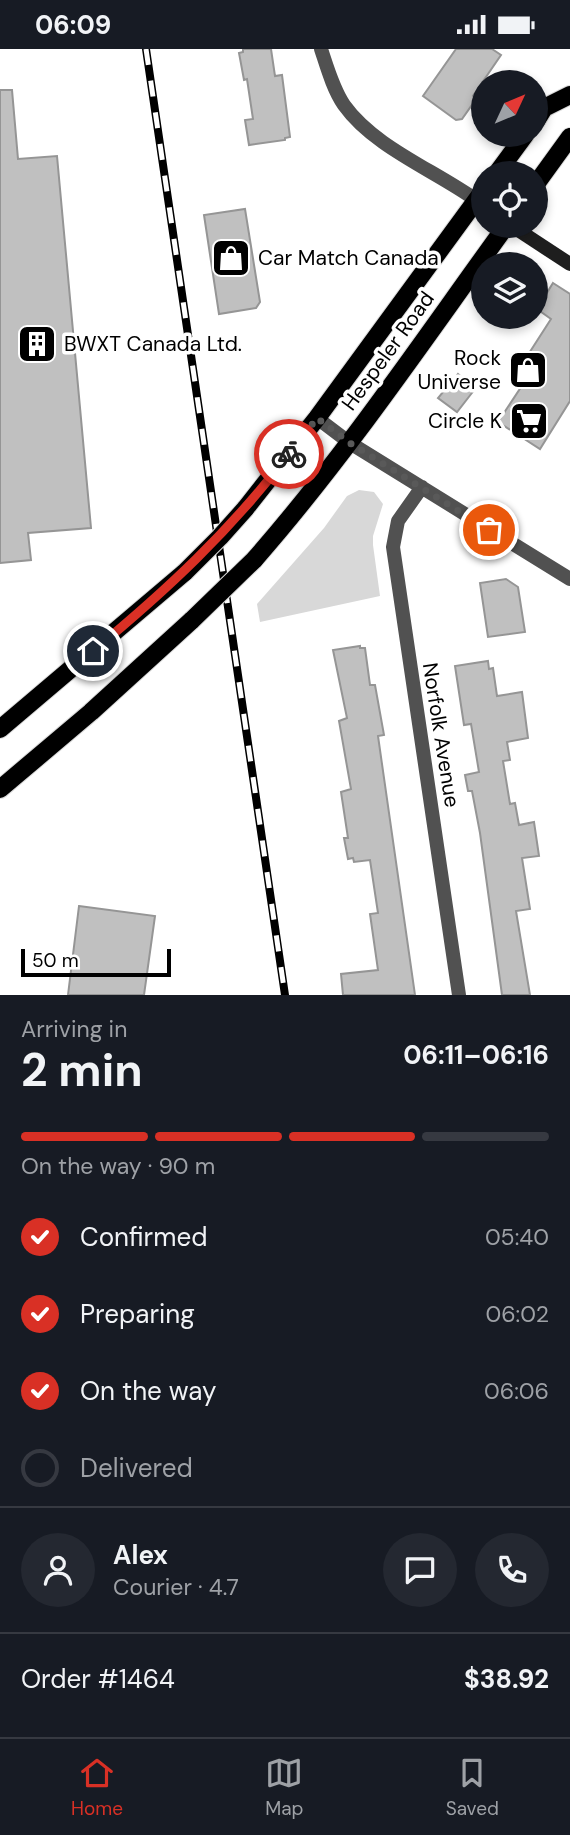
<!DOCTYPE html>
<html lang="en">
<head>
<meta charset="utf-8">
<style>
  body { margin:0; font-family:"DM Sans",sans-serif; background:#242831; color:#f1f3f6; height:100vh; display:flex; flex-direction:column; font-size:26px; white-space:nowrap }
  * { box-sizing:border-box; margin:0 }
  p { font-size:23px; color:#9ea1a6 }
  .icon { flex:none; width:38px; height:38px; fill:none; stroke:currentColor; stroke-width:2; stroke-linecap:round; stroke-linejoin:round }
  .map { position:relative; height:946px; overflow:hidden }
  .details { display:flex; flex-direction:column; background:#171b24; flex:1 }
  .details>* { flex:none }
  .needle { width:46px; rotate:46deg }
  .fabs { position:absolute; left:471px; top:21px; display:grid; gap:14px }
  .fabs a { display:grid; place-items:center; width:77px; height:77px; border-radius:50%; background:#171b24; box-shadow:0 4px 10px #0003; font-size:35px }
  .scale { position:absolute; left:21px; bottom:18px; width:150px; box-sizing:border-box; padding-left:7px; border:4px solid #000; border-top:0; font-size:19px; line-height:24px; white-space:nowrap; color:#000; -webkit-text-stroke:5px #fff; paint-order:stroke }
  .pin { position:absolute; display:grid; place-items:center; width:60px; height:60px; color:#fff; margin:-30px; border:4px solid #fff; border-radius:50%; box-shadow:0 2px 7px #0007 }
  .courier { position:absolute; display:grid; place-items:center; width:70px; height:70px; margin:-35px; border:5px solid #d93025; border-radius:50%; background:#fff; color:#222; box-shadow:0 2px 9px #0007 }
  .head em { font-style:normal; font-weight:700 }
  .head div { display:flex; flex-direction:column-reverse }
  .head { display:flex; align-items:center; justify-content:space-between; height:119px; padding:0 21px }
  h1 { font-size:46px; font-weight:700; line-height:52px }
  .bar { display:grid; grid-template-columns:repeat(4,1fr); gap:10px 7px; align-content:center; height:84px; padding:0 21px }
  .bar i { height:9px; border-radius:5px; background:#363941 }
  .bar .on { background:#d93025 }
  .bar p { grid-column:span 4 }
  .line { display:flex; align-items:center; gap:18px; padding:0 21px; border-top:2px solid #363941 }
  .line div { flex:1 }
  .round { display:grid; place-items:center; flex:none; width:74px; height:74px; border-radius:37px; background:#242831 }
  ol { padding:0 21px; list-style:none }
  li { display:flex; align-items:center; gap:21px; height:77px }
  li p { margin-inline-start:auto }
  li .icon { padding:7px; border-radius:50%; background:#d93025; color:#fff; stroke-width:4 }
  li:last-child { color:#9ea1a6 }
  li i { width:38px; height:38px; border:4px solid #363941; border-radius:50% }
  .status { display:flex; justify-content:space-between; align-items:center; height:49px; padding:0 35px; background:#171b24; direction:ltr }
  .status svg { height:19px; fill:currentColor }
  .menu { display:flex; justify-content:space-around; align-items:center; height:98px; border-top:2px solid #363941; background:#171b24; font-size:19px; color:#9ea1a6 }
  .menu a { display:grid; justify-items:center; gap:4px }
  .menu .on { color:#d93025 }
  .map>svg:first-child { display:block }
</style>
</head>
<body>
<div class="status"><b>06:09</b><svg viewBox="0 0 49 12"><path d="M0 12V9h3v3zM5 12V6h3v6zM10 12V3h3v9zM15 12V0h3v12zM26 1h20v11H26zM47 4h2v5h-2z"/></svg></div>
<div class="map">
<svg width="570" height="946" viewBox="0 0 570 946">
  <rect width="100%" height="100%" fill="#fff"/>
  <!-- green -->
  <path fill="#d8d8d8" d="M 359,441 L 374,443 L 383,455 L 373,487 L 373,496 L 380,547 L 260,573 L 257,555 L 324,479 L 347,447 Z"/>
  <!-- building -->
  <path fill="#c0c0c0" stroke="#959595" stroke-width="2" d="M 243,0 L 271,0 L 275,27 L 282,26 L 290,88 L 285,89 L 285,91 L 249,96 L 245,71 L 253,70 L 247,30 L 244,31 L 239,4 L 243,3 Z
    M 456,0 L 492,0 L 501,6 L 473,47 L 476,50 L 462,70 L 456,71 L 423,47 Z
    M 0,41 L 12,41 L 18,110 L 57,107 L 91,479 L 28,484 L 31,511 L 0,514 Z
    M 245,160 L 260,253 L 256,259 L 219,265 L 204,166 Z
    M 553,234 L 570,245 L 570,352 L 540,400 L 498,373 L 527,329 L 517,323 L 551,270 L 537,260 Z
    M 458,325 L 475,340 L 457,363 L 438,349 Z
    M 506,530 L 518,538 L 525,583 L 488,588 L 480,534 Z
    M 360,597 L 360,599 L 365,599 L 370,636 L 375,636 L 384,686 L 378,687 L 415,946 L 343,946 L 341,925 L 378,921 L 370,865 L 378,864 L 370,811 L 354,813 L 353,809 L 348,810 L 344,789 L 348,789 L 341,743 L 351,740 L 339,672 L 347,669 L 333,601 Z
    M 488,612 L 489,620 L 493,619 L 497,647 L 522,643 L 528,689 L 507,693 L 510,711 L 503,712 L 510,755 L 515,754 L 519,776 L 534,773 L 539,807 L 522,809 L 530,860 L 516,862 L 530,946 L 502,946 L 480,784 L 472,742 L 468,742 L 465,726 L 479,723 L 471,675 L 464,676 L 455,617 Z
    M 79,857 L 155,867 L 144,946 L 68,946 Z"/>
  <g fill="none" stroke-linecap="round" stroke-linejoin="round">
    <defs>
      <path id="primary" d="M 536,72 L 544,59 L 570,46
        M 497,124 L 525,86
        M 536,135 L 570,88
        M 245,460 L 317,369 L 483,142
        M 254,511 C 346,406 424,290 506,177
        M 0,680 L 185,523
        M 0,740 L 91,663 L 192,571"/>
    </defs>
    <!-- primary casing -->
    <use href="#primary" stroke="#dbdbdb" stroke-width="20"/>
    <!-- street -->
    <path stroke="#515151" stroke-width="14" d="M 321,0 C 327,18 333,40 344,56 C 374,98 434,121 476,151
      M 317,369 L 350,394 L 570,530
      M 422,438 L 398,472 L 393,498 L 459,946"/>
    <!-- secondary -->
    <path stroke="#1e1e1e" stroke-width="14" d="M 512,177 L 570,215"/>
    <!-- primary -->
    <use href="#primary" stroke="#000" stroke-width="18"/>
    <defs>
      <path id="rail" d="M 146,0 L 285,946"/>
    </defs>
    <!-- rail casing -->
    <use href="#rail" stroke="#000" stroke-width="8"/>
    <!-- rail -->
    <use href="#rail" stroke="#fff" stroke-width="5" stroke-dasharray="16" stroke-linecap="butt"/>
    <defs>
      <path id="primary-bridge" d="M 185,523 L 220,488 L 245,460
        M 192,571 L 254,511"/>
    </defs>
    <!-- primary-bridge casing -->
    <use href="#primary-bridge" stroke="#dbdbdb" stroke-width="20" stroke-linecap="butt"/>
    <!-- primary-bridge -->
    <use href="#primary-bridge" stroke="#000" stroke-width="18"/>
  </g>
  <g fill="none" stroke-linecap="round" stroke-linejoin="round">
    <!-- done -->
    <path stroke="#595959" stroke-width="7" stroke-dasharray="0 12.6" d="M 289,405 L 317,369 L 350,394 L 489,481"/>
    <!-- route -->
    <path stroke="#d93025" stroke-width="9" d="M 93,602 C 167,541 230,482 289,405"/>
  </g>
  <!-- icons -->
  <defs>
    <symbol id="shop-square" viewBox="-11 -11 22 22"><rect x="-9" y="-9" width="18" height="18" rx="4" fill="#000" stroke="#fff"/><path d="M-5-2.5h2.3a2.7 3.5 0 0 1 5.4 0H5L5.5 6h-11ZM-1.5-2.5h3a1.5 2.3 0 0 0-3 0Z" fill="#fff"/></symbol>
    <symbol id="building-square" viewBox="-11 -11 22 22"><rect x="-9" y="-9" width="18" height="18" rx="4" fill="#000" stroke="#fff"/><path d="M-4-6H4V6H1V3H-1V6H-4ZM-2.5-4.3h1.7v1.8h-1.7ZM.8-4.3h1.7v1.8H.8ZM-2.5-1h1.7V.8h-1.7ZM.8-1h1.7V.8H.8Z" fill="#fff"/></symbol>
    <symbol id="supermarket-square" viewBox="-11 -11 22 22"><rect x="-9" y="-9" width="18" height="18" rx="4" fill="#000" stroke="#fff"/><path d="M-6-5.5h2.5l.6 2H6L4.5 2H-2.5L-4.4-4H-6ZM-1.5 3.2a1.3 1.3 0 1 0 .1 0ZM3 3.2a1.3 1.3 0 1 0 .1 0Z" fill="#fff"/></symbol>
  </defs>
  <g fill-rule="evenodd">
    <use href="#shop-square" x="209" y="187" width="44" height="44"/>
    <use href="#building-square" x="15" y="273" width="44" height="44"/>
    <use href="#shop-square" x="506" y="299" width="44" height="44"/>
    <use href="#supermarket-square" x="507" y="350" width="44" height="44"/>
  </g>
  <g text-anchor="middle" stroke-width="7" stroke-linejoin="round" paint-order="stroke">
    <!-- poi labels -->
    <g font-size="21" fill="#000" stroke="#fff" text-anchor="start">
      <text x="258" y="216">Car Match Canada</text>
      <text x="64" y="302">BWXT Canada Ltd.</text>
      <text x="501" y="316" text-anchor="end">Rock<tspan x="501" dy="24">Universe</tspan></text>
      <text x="502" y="379" text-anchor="end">Circle K</text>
    </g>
    <!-- street labels -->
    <g font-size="21" fill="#000" stroke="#fff">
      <text transform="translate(388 302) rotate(-54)" y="7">Hespeler Road</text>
      <text transform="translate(441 686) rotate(81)" y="7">Norfolk Avenue</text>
    </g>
  </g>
</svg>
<div class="fabs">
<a><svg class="needle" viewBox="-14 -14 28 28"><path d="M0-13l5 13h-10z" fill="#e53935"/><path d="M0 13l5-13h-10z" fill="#9ea1a6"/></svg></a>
<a><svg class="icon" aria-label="locate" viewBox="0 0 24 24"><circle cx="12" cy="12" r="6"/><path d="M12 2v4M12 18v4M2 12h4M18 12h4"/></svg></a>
<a><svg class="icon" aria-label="layers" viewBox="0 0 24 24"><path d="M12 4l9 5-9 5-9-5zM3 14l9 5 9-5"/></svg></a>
</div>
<div class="scale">50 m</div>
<div class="pin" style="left:489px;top:481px;background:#ea580c"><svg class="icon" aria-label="bag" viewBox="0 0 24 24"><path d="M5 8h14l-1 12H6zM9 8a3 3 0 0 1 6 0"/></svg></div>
<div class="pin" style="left:93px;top:602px;background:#1f2937"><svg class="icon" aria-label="home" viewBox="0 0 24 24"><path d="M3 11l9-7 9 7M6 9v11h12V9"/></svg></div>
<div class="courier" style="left:289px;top:405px"><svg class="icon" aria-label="bike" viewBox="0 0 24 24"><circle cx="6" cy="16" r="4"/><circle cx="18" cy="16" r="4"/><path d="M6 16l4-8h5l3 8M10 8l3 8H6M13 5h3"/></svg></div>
</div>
<section class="details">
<div class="head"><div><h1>2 min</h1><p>Arriving in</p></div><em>06:11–06:16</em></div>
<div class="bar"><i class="on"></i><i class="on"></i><i class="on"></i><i></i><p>On the way · 90 m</p></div>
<ol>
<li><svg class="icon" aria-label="check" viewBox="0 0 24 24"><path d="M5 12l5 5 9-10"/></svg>Confirmed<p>05:40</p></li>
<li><svg class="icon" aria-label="check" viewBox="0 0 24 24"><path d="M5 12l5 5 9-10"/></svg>Preparing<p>06:02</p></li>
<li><svg class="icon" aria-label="check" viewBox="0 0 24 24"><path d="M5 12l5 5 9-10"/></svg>On the way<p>06:06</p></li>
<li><i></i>Delivered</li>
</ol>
<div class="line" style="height:126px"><a class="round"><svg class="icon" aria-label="person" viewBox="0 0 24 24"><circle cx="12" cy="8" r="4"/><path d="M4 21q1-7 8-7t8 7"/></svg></a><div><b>Alex</b><p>Courier · 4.7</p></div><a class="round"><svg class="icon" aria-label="chat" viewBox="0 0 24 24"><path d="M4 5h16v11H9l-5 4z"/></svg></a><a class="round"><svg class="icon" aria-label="phone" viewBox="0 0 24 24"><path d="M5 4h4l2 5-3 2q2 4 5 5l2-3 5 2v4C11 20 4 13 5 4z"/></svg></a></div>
<div class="line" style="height:91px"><div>Order #1464</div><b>$38.92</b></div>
</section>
<nav class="menu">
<a class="on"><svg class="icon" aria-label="home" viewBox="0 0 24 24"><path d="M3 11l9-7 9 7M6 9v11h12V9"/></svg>Home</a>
<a><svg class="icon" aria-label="map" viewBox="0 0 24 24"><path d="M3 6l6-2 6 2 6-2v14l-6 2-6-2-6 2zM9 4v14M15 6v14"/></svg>Map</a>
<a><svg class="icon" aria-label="saved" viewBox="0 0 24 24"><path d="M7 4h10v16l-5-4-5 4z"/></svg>Saved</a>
</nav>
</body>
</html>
